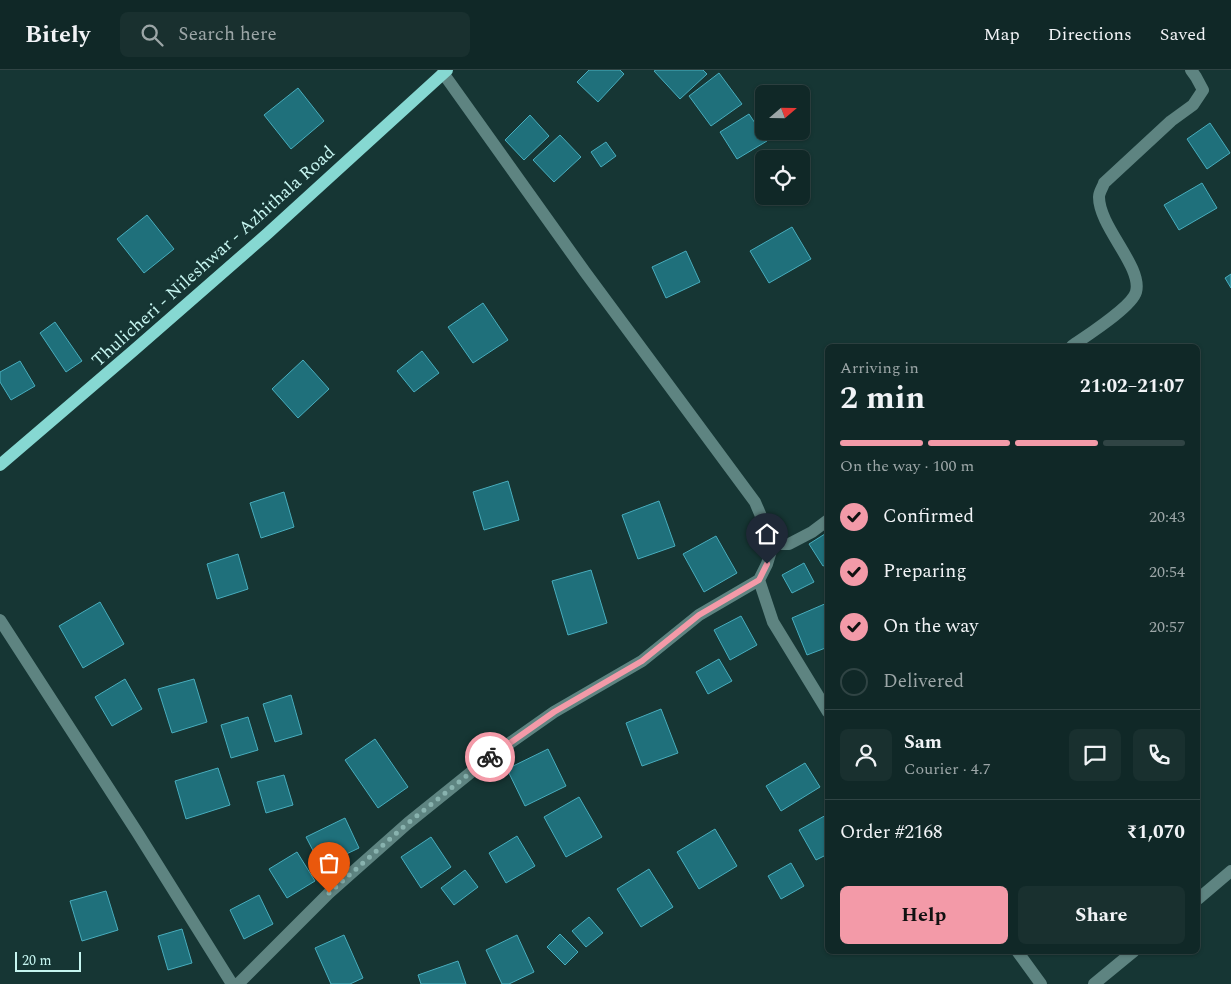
<!DOCTYPE html>
<html lang="en">
<head>
<meta charset="utf-8">
<style>
  body { margin:0; font-family:Spectral,serif; background:#19302f; color:#f1f3f6; height:100vh; display:flex; flex-direction:column; font-size:19px; white-space:nowrap }
  * { box-sizing:border-box; margin:0 }
  p { font-size:16px; color:#9ca6a7 }
  .icon { flex:none; width:28px; height:28px; fill:none; stroke:currentColor; stroke-width:2; stroke-linecap:round; stroke-linejoin:round }
  .map { position:relative; flex:1; overflow:hidden }
  .details { position:absolute; left:825px; top:274px; width:375px; height:610px; display:flex; flex-direction:column; background:#102827; border-radius:8px; box-shadow:0 1px 4px #0004,0 0 0 1px #304444 }
  .details>* { flex:none }
  .needle { width:32px; rotate:70deg }
  .fabs { position:absolute; left:755px; top:15px; display:grid; gap:10px }
  .fabs a { display:grid; place-items:center; width:55px; height:55px; border-radius:8px; background:#102827; box-shadow:0 1px 4px #0004,0 0 0 1px #304444; font-size:25px }
  .scale { position:absolute; left:15px; bottom:12px; width:66px; box-sizing:border-box; padding-left:5px; border:2px solid #c6f5f0; border-top:0; font-size:14px; line-height:18px; white-space:nowrap; color:#c6f5f0; -webkit-text-stroke:4px #163634; paint-order:stroke }
  .pin { position:absolute; display:grid; place-items:center; width:42px; height:42px; color:#fff; margin:-51px -21px; border-radius:50% 50% 50% 0; rotate:-45deg; box-shadow:0 0 5px #0007 }
  .pin .icon { rotate:45deg }
  .courier { position:absolute; display:grid; place-items:center; width:50px; height:50px; margin:-25px; border:4px solid #f39aa8; border-radius:50%; background:#fff; color:#222; box-shadow:0 1px 6px #0007 }
  .overview em { font-style:normal; font-weight:700 }
  .overview div { display:flex; flex-direction:column-reverse }
  .overview { display:flex; align-items:center; justify-content:space-between; height:85px; padding:0 15px }
  h1 { font-size:32px; font-weight:700; line-height:38px }
  .bar { display:grid; grid-template-columns:repeat(4,1fr); gap:8px 5px; align-content:center; height:60px; padding:0 15px }
  .bar i { height:6px; border-radius:4px; background:#304444 }
  .bar .active { background:#f39aa8 }
  .bar p { grid-column:span 4 }
  .line { display:flex; align-items:center; gap:12px; padding:0 15px; border-top:1px solid #304444 }
  .line div { flex:1 }
  .round { display:grid; place-items:center; flex:none; width:52px; height:52px; border-radius:8px; background:#19302f }
  ol { padding:0 15px; list-style:none }
  li { display:flex; align-items:center; gap:15px; height:55px }
  li p { margin-inline-start:auto }
  li .icon { padding:5px; border-radius:50%; background:#f39aa8; color:#111; stroke-width:4 }
  li:last-child { color:#9ca6a7 }
  li i { width:28px; height:28px; border:2px solid #304444; border-radius:50% }
  .button { display:flex; gap:10px; margin-top:auto; padding:10px 15px }
  .button a { flex:1; height:58px; border-radius:8px; background:#f39aa8; color:#111; font-size:20px; font-weight:700; line-height:58px; text-align:center }
  .button a+a { background:#19302f; color:#f1f3f6 }
  header { display:flex; align-items:center; gap:30px; box-sizing:border-box; height:70px; padding:0 25px; background:#102827; border-bottom:1px solid #304444 }
  header strong { font-size:24px }
  nav { display:flex; gap:28px; margin-inline-start:auto; font-size:18px }
  .search { width:350px; height:45px; background:#19302f; display:flex; align-items:center; gap:12px; box-sizing:border-box; padding:0 18px; border-radius:8px; color:#9ca6a7; font-size:19px }
  .map>svg:first-child { display:block }
</style>
</head>
<body>
<header>
<strong>Bitely</strong>
<div class="search"><svg class="icon" aria-label="search" viewBox="0 0 24 24"><circle cx="10" cy="10" r="6"/><path d="M15 15l6 6"/></svg>Search here</div>
<nav><a>Map</a><a>Directions</a><a>Saved</a></nav>
</header>
<div class="map">
<svg width="1231" height="914" viewBox="0 0 1231 914">
  <rect width="100%" height="100%" fill="#163634"/>
  <!-- building -->
  <path fill="#1f707b" stroke="#48adbd" d="M 589,0 L 620,0 L 624,4 L 598,32 L 577,12 Z
    M 656,0 L 703,0 L 707,4 L 680,29 L 654,1 Z
    M 719,3 L 742,34 L 711,56 L 689,26 Z
    M 298,18 L 324,51 L 291,79 L 264,45 Z
    M 749,44 L 767,71 L 737,89 L 720,62 Z
    M 530,45 L 549,66 L 524,90 L 505,70 Z
    M 1210,53 L 1230,83 L 1207,99 L 1187,69 Z
    M 560,65 L 581,87 L 554,112 L 533,90 Z
    M 606,72 L 616,86 L 601,97 L 591,82 Z
    M 1202,113 L 1217,138 L 1179,160 L 1164,135 Z
    M 147,145 L 174,179 L 144,203 L 117,169 Z
    M 792,157 L 811,189 L 769,213 L 750,181 Z
    M 686,181 L 700,212 L 666,228 L 652,197 Z
    M 1231,204 L 1231,218 L 1225,208 Z
    M 483,233 L 508,270 L 473,293 L 448,257 Z
    M 55,252 L 82,291 L 66,302 L 40,263 Z
    M 422,281 L 439,303 L 414,322 L 397,301 Z
    M 303,290 L 329,319 L 298,348 L 272,319 Z
    M 20,291 L 35,316 L 11,330 L 0,312 L 0,302 Z
    M 508,411 L 519,450 L 484,460 L 473,422 Z
    M 284,422 L 294,457 L 261,468 L 250,433 Z
    M 659,431 L 675,476 L 638,489 L 622,445 Z
    M 828,462 L 828,494 L 823,496 L 809,474 Z
    M 716,466 L 737,503 L 704,522 L 683,484 Z
    M 238,484 L 248,519 L 217,529 L 207,494 Z
    M 804,493 L 814,512 L 792,523 L 782,505 Z
    M 591,500 L 607,553 L 568,565 L 552,511 Z
    M 100,532 L 124,574 L 83,598 L 59,556 Z
    M 827,533 L 828,577 L 807,585 L 792,548 Z
    M 741,546 L 757,575 L 730,590 L 714,560 Z
    M 719,589 L 732,611 L 708,624 L 696,602 Z
    M 125,609 L 142,639 L 112,656 L 95,627 Z
    M 194,609 L 207,652 L 172,663 L 158,619 Z
    M 291,625 L 302,664 L 275,672 L 263,634 Z
    M 661,639 L 678,683 L 642,696 L 626,653 Z
    M 248,647 L 258,680 L 231,688 L 221,655 Z
    M 375,669 L 408,717 L 378,738 L 345,690 Z
    M 548,679 L 566,716 L 525,736 L 507,699 Z
    M 805,693 L 820,717 L 781,741 L 766,716 Z
    M 218,698 L 230,735 L 186,749 L 175,711 Z
    M 284,705 L 293,735 L 266,743 L 257,712 Z
    M 579,727 L 602,767 L 566,787 L 544,747 Z
    M 828,744 L 828,784 L 816,790 L 799,760 Z
    M 345,748 L 359,778 L 321,796 L 306,767 Z
    M 715,759 L 737,796 L 699,819 L 677,782 Z
    M 517,766 L 535,796 L 506,813 L 489,783 Z
    M 431,767 L 451,797 L 421,818 L 401,787 Z
    M 297,782 L 315,811 L 287,828 L 269,799 Z
    M 791,793 L 804,816 L 781,829 L 768,806 Z
    M 649,799 L 673,837 L 641,857 L 617,819 Z
    M 465,800 L 478,817 L 454,835 L 441,818 Z
    M 106,821 L 118,860 L 82,871 L 70,831 Z
    M 259,825 L 273,854 L 244,869 L 230,840 Z
    M 589,847 L 603,863 L 586,877 L 572,861 Z
    M 182,859 L 192,893 L 168,900 L 158,866 Z
    M 560,864 L 578,882 L 565,895 L 547,877 Z
    M 344,865 L 363,908 L 350,914 L 331,914 L 315,878 Z
    M 517,865 L 534,902 L 509,914 L 502,914 L 486,880 Z
    M 458,891 L 466,914 L 421,914 L 418,905 Z"/>
  <g fill="none" stroke-linecap="round" stroke-linejoin="round">
    <!-- minor -->
    <path stroke="#5e8481" stroke-width="12" d="M 443,3 L 585,202 L 755,432 L 773,474 L 767,494 L 759,510 L 773,552 L 828,642
      M 1072,276 C 1086,266 1132,237 1136,222 C 1143,197 1099,157 1099,127 C 1099,122 1103,117 1104,113 L 1171,51 L 1193,35 L 1203,20 L 1196,7 L 1191,0
      M 773,474 L 789,474 L 812,462 L 828,450
      M 0,550 L 137,762 L 232,914
      M 1198,829 L 1231,801
      M 1017,881 L 1041,914
      M 238,914 L 329,823 L 408,753 L 490,687 L 554,642 L 642,591 L 699,545 L 759,510
      M 1094,914 L 1134,881"/>
    <!-- major -->
    <path stroke="#86d8d2" stroke-width="12" d="M 0,395 L 133,281 L 267,164 L 447,0"/>
  </g>
  <g fill="none" stroke-linecap="round" stroke-linejoin="round">
    <!-- done -->
    <path stroke="#88b2ae" stroke-width="5" stroke-dasharray="0 9" d="M 329,823 L 408,753 L 490,687"/>
    <!-- route -->
    <path stroke="#f39aa8" stroke-width="6" d="M 490,687 L 554,642 L 642,591 L 699,545 L 759,510 L 767,494"/>
  </g>
  <g text-anchor="middle" stroke-width="4" stroke-linejoin="round" paint-order="stroke">
    <!-- street labels -->
    <g font-size="18" fill="#c6f5f0" stroke="#163634">
      <text transform="translate(213 186) rotate(-42)" y="6">Thulicheri - Nileshwar - Azhithala Road</text>
    </g>
  </g>
</svg>
<div class="fabs">
<a><svg class="needle" viewBox="-14 -14 28 28"><path d="M0-13l5 13h-10z" fill="#e53935"/><path d="M0 13l5-13h-10z" fill="#9ca6a7"/></svg></a>
<a><svg class="icon" aria-label="locate" viewBox="0 0 24 24"><circle cx="12" cy="12" r="6"/><path d="M12 2v4M12 18v4M2 12h4M18 12h4"/></svg></a>
</div>
<div class="scale">20 m</div>
<div class="pin" style="left:329px;top:823px;background:#ea580c"><svg class="icon" aria-label="bag" viewBox="0 0 24 24"><path d="M5 8h14l-1 12H6zM9 8a3 3 0 0 1 6 0"/></svg></div>
<div class="pin" style="left:767px;top:494px;background:#1f2937"><svg class="icon" aria-label="home" viewBox="0 0 24 24"><path d="M3 11l9-7 9 7M6 9v11h12V9"/></svg></div>
<div class="courier" style="left:490px;top:687px"><svg class="icon" aria-label="bike" viewBox="0 0 24 24"><circle cx="6" cy="16" r="4"/><circle cx="18" cy="16" r="4"/><path d="M6 16l4-8h5l3 8M10 8l3 8H6M13 5h3"/></svg></div>
<section class="details">
<div class="overview"><div><h1>2 min</h1><p>Arriving in</p></div><em>21:02–21:07</em></div>
<div class="bar"><i class="active"></i><i class="active"></i><i class="active"></i><i></i><p>On the way · 100 m</p></div>
<ol>
<li><svg class="icon" aria-label="check" viewBox="0 0 24 24"><path d="M5 12l5 5 9-10"/></svg>Confirmed<p>20:43</p></li>
<li><svg class="icon" aria-label="check" viewBox="0 0 24 24"><path d="M5 12l5 5 9-10"/></svg>Preparing<p>20:54</p></li>
<li><svg class="icon" aria-label="check" viewBox="0 0 24 24"><path d="M5 12l5 5 9-10"/></svg>On the way<p>20:57</p></li>
<li><i></i>Delivered</li>
</ol>
<div class="line" style="height:90px"><a class="round"><svg class="icon" aria-label="person" viewBox="0 0 24 24"><circle cx="12" cy="8" r="4"/><path d="M4 21q1-7 8-7t8 7"/></svg></a><div><b>Sam</b><p>Courier · 4.7</p></div><a class="round"><svg class="icon" aria-label="chat" viewBox="0 0 24 24"><path d="M4 5h16v11H9l-5 4z"/></svg></a><a class="round"><svg class="icon" aria-label="phone" viewBox="0 0 24 24"><path d="M5 4h4l2 5-3 2q2 4 5 5l2-3 5 2v4C11 20 4 13 5 4z"/></svg></a></div>
<div class="line" style="height:65px"><div>Order #2168</div><b>₹1,070</b></div>
<div class="button"><a>Help</a><a>Share</a></div>
</section>
</div>
</body>
</html>
